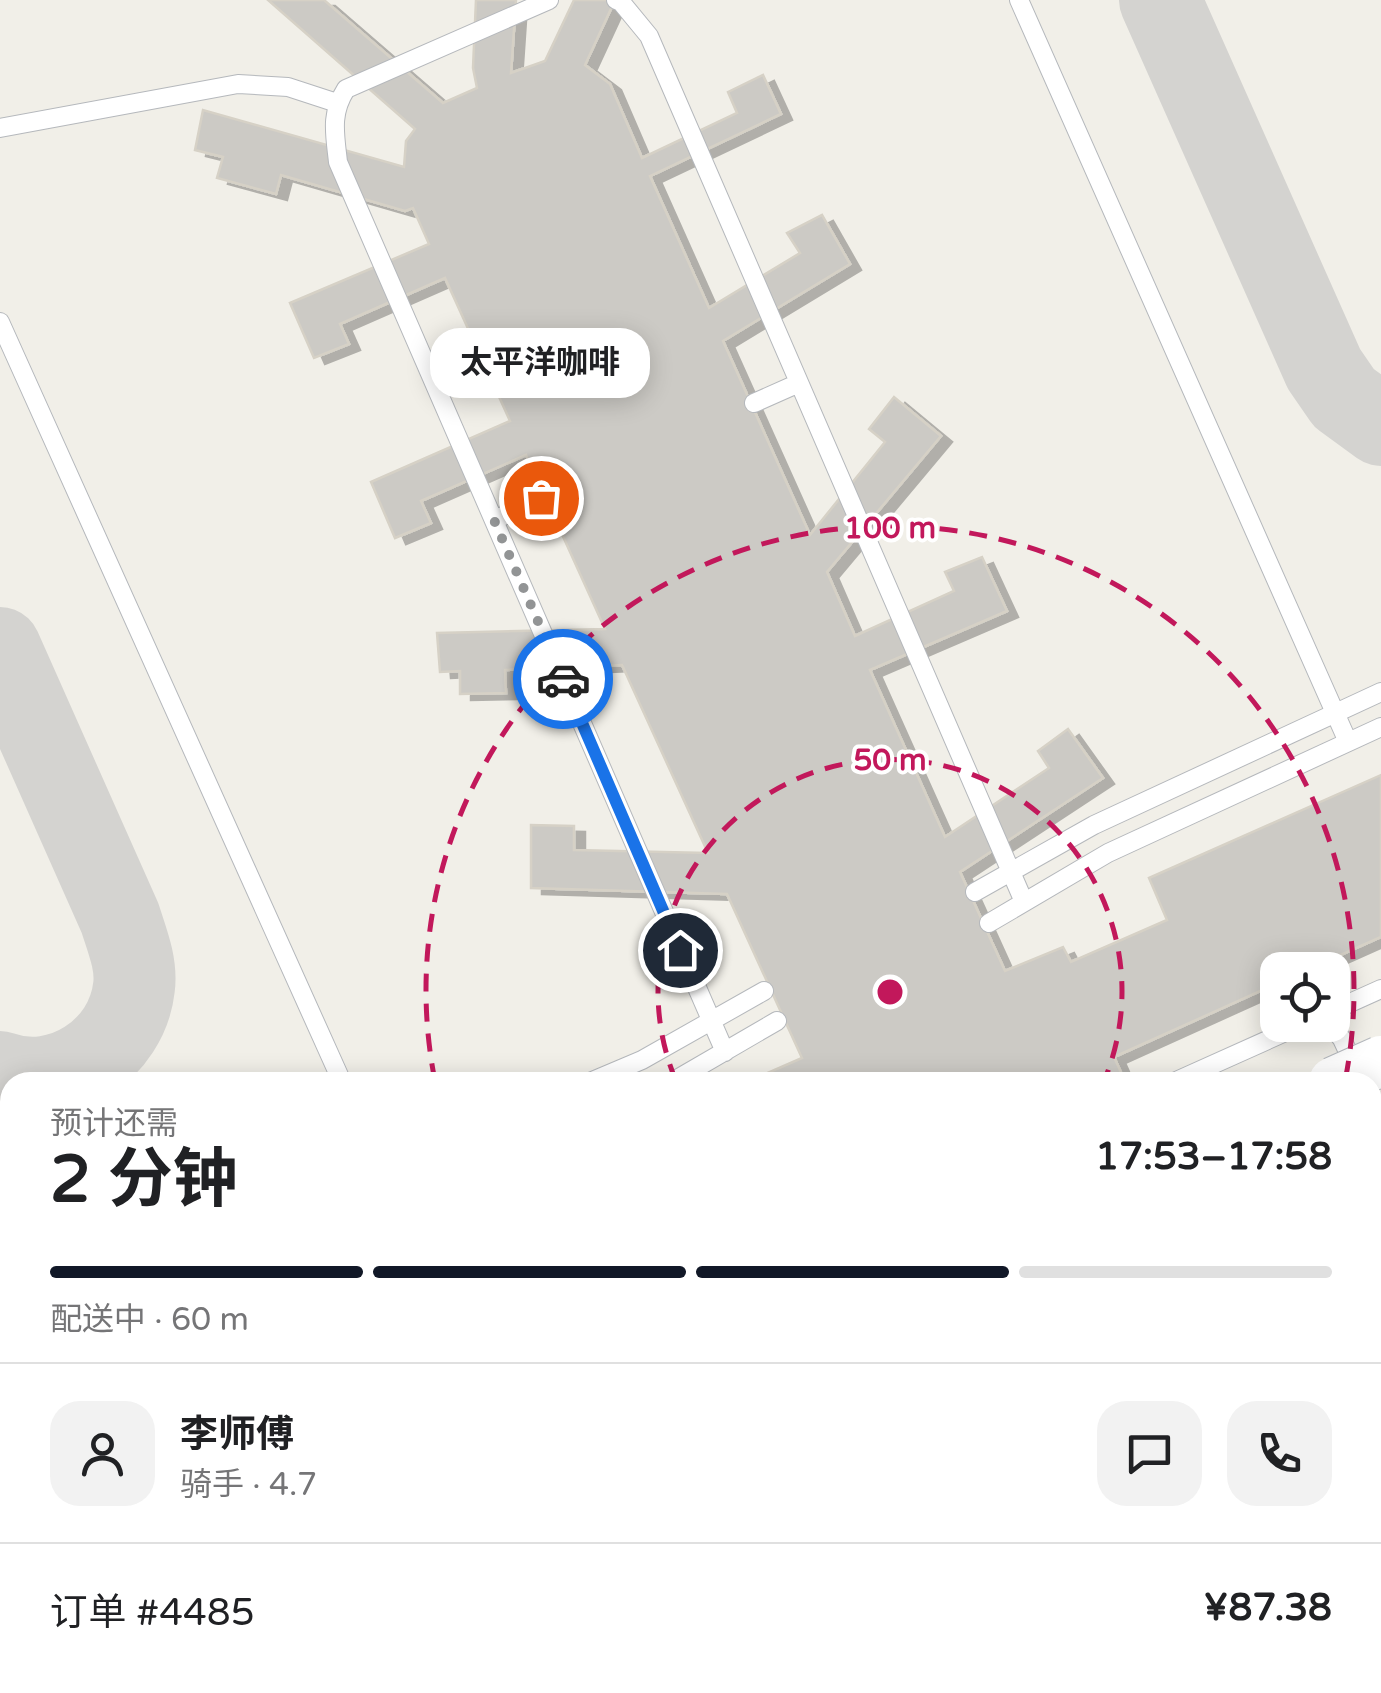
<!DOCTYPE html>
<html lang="zh">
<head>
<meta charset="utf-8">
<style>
  body { margin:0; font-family:"Varela Round","Noto Sans SC",sans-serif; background:#f2f2f2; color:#202124; height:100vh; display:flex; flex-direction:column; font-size:38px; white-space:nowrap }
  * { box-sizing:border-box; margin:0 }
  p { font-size:32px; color:#757577 }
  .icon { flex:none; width:55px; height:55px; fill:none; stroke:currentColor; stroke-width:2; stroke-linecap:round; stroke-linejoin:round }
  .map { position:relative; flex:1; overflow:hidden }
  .details { position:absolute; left:0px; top:1072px; width:1382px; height:622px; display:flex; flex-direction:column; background:#fff; border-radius:30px 30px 0 0; box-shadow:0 5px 25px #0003 }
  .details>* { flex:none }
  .buttons { position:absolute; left:1260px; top:952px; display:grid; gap:20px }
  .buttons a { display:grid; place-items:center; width:90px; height:90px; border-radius:20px; background:#fff; box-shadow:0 5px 25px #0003; font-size:50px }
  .pin { position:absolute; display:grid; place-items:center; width:85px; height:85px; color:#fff; margin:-42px; border:5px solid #fff; border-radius:50%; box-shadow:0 2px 10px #0007 }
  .courier { position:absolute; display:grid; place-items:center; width:100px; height:100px; margin:-50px; border:8px solid #1a73e8; border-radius:50%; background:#fff; color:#222; box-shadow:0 2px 12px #0007 }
  .bubble { position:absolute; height:70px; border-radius:30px; background:#fff; box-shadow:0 5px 25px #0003; font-size:32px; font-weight:700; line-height:70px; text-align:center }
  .overview em { font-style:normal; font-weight:700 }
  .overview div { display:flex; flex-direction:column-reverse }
  .overview { display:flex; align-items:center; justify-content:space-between; height:170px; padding:0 50px }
  h1 { font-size:65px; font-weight:700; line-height:75px }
  .bar { display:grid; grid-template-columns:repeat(4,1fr); gap:15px 10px; align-content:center; height:120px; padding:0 50px }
  .bar i { height:12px; border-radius:8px; background:#e0e0e0 }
  .bar .current { background:#111827 }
  .bar p { grid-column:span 4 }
  .line { display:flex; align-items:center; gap:25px; padding:0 50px; border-top:2px solid #e0e0e0 }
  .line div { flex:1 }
  .round { display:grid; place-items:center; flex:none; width:105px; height:105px; border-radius:30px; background:#f2f2f2 }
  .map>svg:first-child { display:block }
</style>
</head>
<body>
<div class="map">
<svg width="1381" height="1693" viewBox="0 0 1381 1693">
  <defs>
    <filter id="shadow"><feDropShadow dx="11" dy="6" stdDeviation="0" flood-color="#0004"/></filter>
  </defs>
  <rect width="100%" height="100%" fill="#f1efe8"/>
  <!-- green -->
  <path fill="#c5e8c5" d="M 1381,1273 L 1381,1400 L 1373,1400 L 1373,1277 Z
    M 83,1685 L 301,1685 L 281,1693 L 93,1693 Z"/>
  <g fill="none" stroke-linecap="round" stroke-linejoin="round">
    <!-- taxiway -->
    <path stroke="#d4d3d0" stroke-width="82" d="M 1160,0 L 1324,369 L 1344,398 L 1381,425
      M 0,648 L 120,918 C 127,940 137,964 134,987 C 127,1050 60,1094 0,1072"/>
  </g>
  <!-- building -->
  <path fill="#cccac5" stroke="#d6d1c6" stroke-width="2.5" filter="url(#shadow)" d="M 268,0 L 324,0 L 443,103 L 477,88 L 473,68 L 476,0 L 516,0 L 511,73 L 545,61 L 574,0 L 615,0 L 585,65 L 610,84 L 642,158 L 737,113 L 728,92 L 763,75 L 781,114 L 650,176 L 709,308 L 800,253 L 787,233 L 822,215 L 850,264 L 723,341 L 810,535 L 885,442 L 869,429 L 894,397 L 941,436 L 827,572 L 855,636 L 954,591 L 945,572 L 982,557 L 1007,611 L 870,670 L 945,837 L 1049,768 L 1038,751 L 1068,729 L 1103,778 L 960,872 L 1005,971 L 1063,947 L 1071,962 L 1167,920 L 1149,878 L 1381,775 L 1381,937 L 1307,970 L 1278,970 L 1278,983 L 1114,1057 L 1123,1077 L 1110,1082 L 747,1082 L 802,1058 L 727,894 L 531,888 L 531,825 L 574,826 L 574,850 L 708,853 L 622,665 L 505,670 L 506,693 L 460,694 L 460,671 L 440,672 L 437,633 L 605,629 L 526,455 L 421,501 L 431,523 L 395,538 L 371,482 L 510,421 L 445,278 L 340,324 L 349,344 L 314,358 L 290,303 L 429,244 L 413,208 L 405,211 L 281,175 L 276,194 L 217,178 L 223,157 L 195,150 L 203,110 L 404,167 L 406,141 L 415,129 Z
    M 10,1381 L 10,1586 L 0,1591 L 0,1382 Z
    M 1381,1539 L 1381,1693 L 1118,1693 L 1114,1685 L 1372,1685 L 1372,1543 Z
    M 10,1654 L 10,1685 L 114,1685 L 115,1693 L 0,1693 L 0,1659 Z
    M 497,1685 L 632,1685 L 614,1693 L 479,1693 Z
    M 929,1685 L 1034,1685 L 1038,1693 L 911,1693 Z
    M 1138,1685 L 1151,1685 L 1155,1693 L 1120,1693 Z"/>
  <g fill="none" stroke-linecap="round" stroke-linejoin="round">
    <!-- street-tunnel -->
    <path stroke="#ccccc8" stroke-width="35" stroke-dasharray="35 18" stroke-linecap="butt" d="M 218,1693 L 237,1685"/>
    <!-- secondary-tunnel -->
    <path stroke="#ccccc8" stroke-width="50" stroke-dasharray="50 25" stroke-linecap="butt" d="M 0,1655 L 10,1651"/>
    <defs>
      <path id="lane" d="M 549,0 L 346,89 C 330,114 335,134 338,162 L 725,1052
        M 616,0 L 621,2 L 649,36 L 1024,902
        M 1019,0 L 1348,742
        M 0,128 L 238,84 L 288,87 L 337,103
        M 0,322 L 342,1082
        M 754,403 L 799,383
        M 494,520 L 541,499
        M 975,892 L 1094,825 L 1381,692
        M 989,923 L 1108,853 L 1381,727
        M 1332,1011 L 1381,989
        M 1331,1025 L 1342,1039 L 1355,1067
        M 590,1082 L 642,1060 L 764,991
        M 672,1082 L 777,1021
        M 1174,1082 L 1301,1025
        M 1372,1178 L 1381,1175
        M 1372,1257 L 1381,1253
        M 0,1316 L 10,1313
        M 0,1351 L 10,1348
        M 1372,1428 L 1381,1427
        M 1372,1596 L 1381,1592
        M 1,1612 L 10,1608
        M 382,1693 L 401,1685
        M 717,1693 L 735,1685"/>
    </defs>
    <!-- lane casing -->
    <use href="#lane" stroke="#b5b8bc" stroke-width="20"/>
    <!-- lane -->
    <use href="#lane" stroke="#fff" stroke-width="18"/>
    <defs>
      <path id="secondary-bridge" d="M 1334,1082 L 1381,1061"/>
    </defs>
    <!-- secondary-bridge casing -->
    <use href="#secondary-bridge" stroke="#b6babf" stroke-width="52" stroke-linecap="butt"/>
    <!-- secondary-bridge -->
    <use href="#secondary-bridge" stroke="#fff" stroke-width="50"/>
  </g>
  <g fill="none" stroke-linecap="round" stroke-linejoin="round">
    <!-- done -->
    <path stroke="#929495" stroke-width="10" stroke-dasharray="0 18" d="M 541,498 L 494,520 L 563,679"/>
    <!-- route -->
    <path stroke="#1a73e8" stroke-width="12" d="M 563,679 L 680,950"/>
  </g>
  <!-- distance rings -->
  <g fill="none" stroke="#c2185b" stroke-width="5" stroke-dasharray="18 12">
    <path d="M676 1081A232 232 0 1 1 1104 1081"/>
    <path d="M435 1081A464 464 0 1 1 1345 1081"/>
  </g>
  <circle cx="890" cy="992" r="15" fill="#c2185b" stroke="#fff" stroke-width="5"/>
  <g font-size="30" text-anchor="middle" font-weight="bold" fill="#c2185b" stroke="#fff" stroke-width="8" stroke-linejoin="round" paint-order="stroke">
    <text x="890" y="538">100 m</text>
    <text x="890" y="770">50 m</text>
  </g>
</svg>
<div class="buttons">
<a><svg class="icon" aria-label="locate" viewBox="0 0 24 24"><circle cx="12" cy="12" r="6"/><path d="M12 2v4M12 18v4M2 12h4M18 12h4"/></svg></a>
</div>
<div class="pin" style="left:541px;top:498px;background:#ea580c"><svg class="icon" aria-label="bag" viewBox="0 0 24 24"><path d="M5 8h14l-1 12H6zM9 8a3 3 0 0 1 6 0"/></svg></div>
<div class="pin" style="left:680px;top:950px;background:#1f2937"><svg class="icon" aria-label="home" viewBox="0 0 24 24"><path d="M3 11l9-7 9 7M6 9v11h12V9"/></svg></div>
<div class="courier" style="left:563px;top:679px"><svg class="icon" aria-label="car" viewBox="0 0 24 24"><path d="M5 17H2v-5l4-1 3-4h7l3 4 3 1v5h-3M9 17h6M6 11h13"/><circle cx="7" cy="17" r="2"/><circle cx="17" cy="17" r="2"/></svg></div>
<div class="bubble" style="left:430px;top:328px;width:220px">太平洋咖啡</div>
<section class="details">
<div class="overview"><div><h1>2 分钟</h1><p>预计还需</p></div><em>17:53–17:58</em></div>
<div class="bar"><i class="current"></i><i class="current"></i><i class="current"></i><i></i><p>配送中 · 60 m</p></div>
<div class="line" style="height:180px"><a class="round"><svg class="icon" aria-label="person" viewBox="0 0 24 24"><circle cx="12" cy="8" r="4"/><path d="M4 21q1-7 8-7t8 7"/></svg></a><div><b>李师傅</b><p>骑手 · 4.7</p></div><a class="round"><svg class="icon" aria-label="chat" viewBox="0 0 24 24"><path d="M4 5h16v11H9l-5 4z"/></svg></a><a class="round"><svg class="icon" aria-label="phone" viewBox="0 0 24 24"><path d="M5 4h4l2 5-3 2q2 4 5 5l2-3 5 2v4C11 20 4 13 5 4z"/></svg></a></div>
<div class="line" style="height:130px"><div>订单 #4485</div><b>¥87.38</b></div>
</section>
</div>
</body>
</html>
